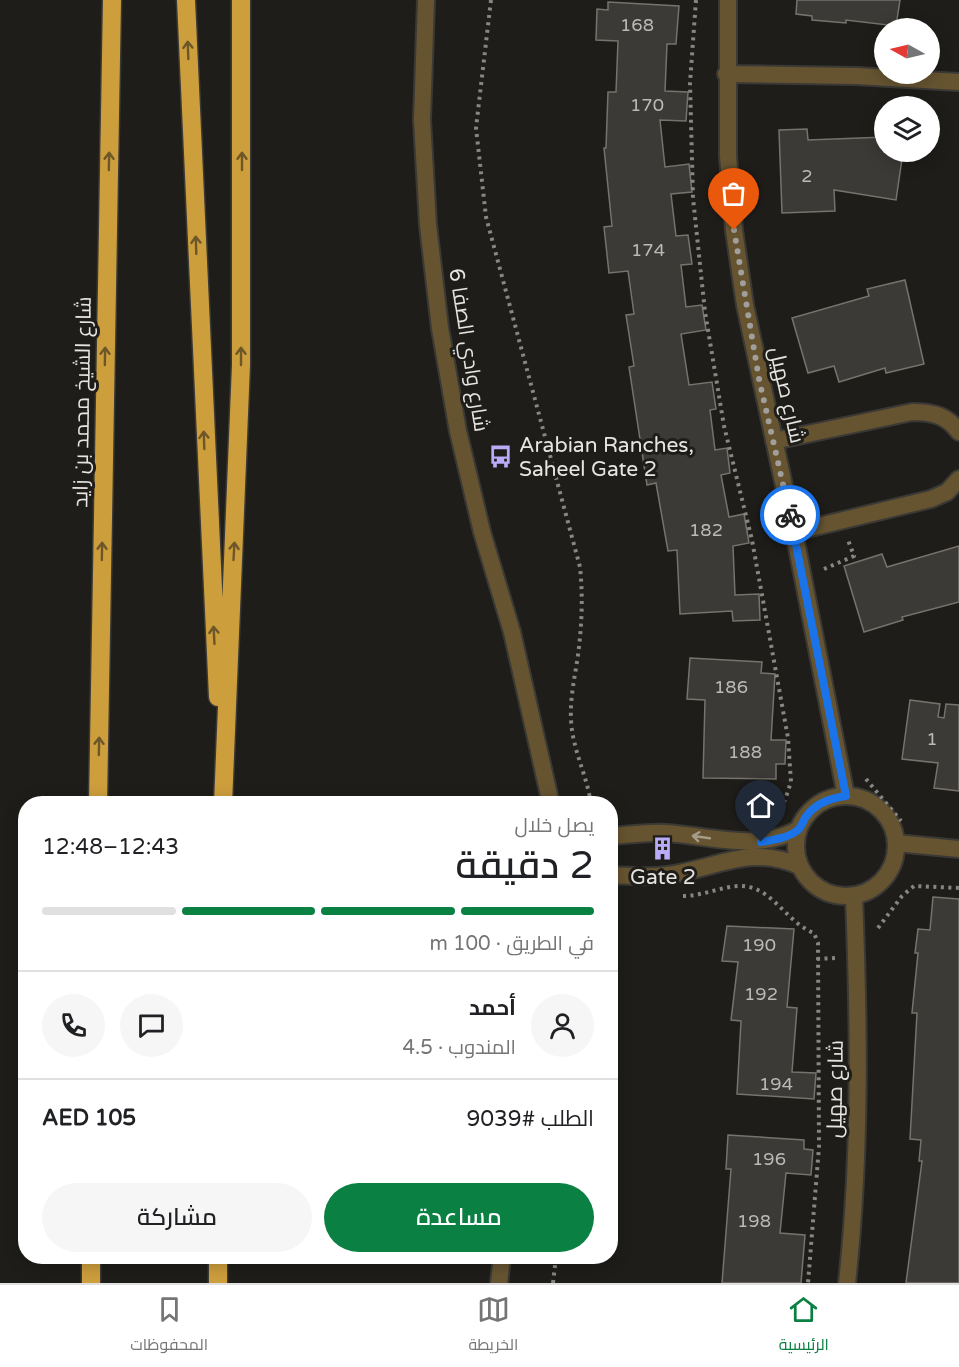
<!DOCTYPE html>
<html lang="ar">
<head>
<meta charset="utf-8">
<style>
  body { margin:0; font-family:"Varela Round",Cairo,sans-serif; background:#f6f6f6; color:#202124; direction:rtl; height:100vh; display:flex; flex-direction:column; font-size:22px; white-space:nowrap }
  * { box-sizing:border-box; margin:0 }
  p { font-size:20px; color:#757577 }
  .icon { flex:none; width:33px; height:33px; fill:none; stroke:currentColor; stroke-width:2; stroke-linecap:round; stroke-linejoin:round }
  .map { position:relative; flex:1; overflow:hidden; direction:ltr }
  .details { position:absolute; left:18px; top:796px; width:600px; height:468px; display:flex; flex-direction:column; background:#fff; border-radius:24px; box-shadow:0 3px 15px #0003; direction:rtl }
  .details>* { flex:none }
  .needle { width:39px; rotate:278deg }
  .buttons { position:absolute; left:874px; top:18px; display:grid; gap:12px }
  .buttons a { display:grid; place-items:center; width:66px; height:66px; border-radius:50%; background:#fff; box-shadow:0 3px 15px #0003; font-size:30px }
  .pin { position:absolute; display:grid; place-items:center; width:51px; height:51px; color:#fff; margin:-62px -26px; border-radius:50% 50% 50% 0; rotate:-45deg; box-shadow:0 0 6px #0007 }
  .pin .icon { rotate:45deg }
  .courier { position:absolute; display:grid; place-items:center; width:60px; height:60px; margin:-30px; border:4px solid #1a73e8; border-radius:50%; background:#fff; color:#222; box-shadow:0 2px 8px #0007 }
  .head em { font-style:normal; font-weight:600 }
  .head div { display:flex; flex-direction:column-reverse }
  .head { display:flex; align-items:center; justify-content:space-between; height:102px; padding:0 24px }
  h1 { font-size:39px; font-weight:600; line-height:45px }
  .bar { display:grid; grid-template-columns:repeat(4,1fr); gap:9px 6px; align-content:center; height:72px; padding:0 24px }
  .bar i { height:8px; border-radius:4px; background:#e0e0e0 }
  .bar .current { background:#0b8043 }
  .bar p { grid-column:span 4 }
  .line { display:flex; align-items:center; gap:15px; padding:0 24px; border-top:2px solid #e0e0e0 }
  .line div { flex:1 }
  .round { display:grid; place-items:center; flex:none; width:63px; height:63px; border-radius:32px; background:#f6f6f6 }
  .primary-button { display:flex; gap:12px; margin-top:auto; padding:12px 24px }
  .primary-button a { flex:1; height:69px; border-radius:36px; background:#0b8043; color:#fff; font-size:24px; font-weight:600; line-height:69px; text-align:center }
  .primary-button a+a { background:#f6f6f6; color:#202124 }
  .tabs { display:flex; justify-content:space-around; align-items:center; height:84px; border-top:2px solid #e0e0e0; background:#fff; font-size:16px; color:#757577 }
  .tabs a { display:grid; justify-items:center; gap:3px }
  .tabs .current { color:#0b8043 }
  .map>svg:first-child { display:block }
</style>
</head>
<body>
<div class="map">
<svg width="959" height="1283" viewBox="0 0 959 1283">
  <rect width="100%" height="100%" fill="#1f1d19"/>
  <!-- building -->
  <path fill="#3c3a36" stroke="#76736e" stroke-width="1.5" d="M 797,0 L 900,0 L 896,26 L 846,20 L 846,23 L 812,20 L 812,16 L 796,14 Z
    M 608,2 L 679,6 L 676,44 L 667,44 L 665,91 L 688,92 L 686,121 L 660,120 L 665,167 L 689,164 L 692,192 L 671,194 L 676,236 L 688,235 L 692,264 L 681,265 L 686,307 L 702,305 L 706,330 L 681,334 L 689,385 L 712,382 L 716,409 L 710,410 L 715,450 L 727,448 L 730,473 L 721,475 L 729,517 L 744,514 L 749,543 L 733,546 L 735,595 L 759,594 L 760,620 L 733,621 L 732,611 L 680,614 L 677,550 L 668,551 L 656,483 L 647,485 L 629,367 L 634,366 L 626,315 L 634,314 L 628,271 L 609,273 L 604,227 L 612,226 L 604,148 L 606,148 L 608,92 L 616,92 L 618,41 L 596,40 L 597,9 L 608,10 Z
    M 807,129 L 808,140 L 885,137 L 885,152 L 903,152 L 896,200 L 834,190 L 835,211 L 782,213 L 779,130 Z
    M 905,280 L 924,364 L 886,373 L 885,368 L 839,382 L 834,366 L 808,373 L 792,318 L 869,296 L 867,289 Z
    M 959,546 L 959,602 L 902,617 L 903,620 L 864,632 L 844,566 L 882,554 L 887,567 Z
    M 690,658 L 762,662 L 761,673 L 775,674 L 771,740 L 786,740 L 785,764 L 776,764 L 776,779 L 703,778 L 705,700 L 687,699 Z
    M 910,700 L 940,704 L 938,717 L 944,718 L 946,704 L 959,705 L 959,791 L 934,788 L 938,763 L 902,759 Z
    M 933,897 L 959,899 L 959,1283 L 906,1283 L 922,1161 L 919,1161 L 921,1140 L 910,1139 L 917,1013 L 912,1013 L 918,953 L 915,953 L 918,929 L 930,930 Z
    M 727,926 L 794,929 L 787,1007 L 797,1008 L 792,1072 L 816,1073 L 814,1099 L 737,1094 L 741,1021 L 731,1020 L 738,962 L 722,961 Z
    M 728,1135 L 804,1140 L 804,1149 L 813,1150 L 811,1175 L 786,1173 L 780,1233 L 805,1235 L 801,1283 L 722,1283 L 731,1169 L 726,1169 Z"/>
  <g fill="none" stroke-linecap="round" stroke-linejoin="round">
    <defs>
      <path id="minor" d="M 728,0 L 728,156 L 734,230 L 745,305 L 794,532 L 846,796
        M 726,74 L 856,76 L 959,82
        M 774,441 L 912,412 C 932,412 947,415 959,432
        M 794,532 L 931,499 L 947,492 L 959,479
        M796 846a50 50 0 1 1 100 0a50 50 0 1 1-100 0Z
        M 610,836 C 629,835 648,832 666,833 C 712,836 757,852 799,829
        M 896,843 L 959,849
        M 610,875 C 634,876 656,878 679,873 C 726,864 752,846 800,866
        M 847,1283 C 861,1154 859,1025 854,896"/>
      <path id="tertiary" d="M 426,0 L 422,120 L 428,225 L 440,328 L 458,431 L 482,532 L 512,632 L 551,804
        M 499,1283 L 502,1257"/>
      <path id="motorway" d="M 186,0 L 218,697
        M 98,804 L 112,0
        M 223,804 L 241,365 L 241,0
        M 91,1283 L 91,1257
        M 218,1283 L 218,1257"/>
    </defs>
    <!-- minor casing -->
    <use href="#minor" stroke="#3b3935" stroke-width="20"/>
    <!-- tertiary casing -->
    <use href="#tertiary" stroke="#3b3935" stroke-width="20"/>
    <!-- motorway casing -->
    <use href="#motorway" stroke="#3b3935" stroke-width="21"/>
    <!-- path -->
    <path stroke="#878682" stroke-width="4" stroke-dasharray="3 4.5" stroke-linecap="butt" d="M 491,0 L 476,128 L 486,217 L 580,567 C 583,596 582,625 578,655 C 575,677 570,696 571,719 C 572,749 587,775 591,804
      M 696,0 L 690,83 L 693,198 L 705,312 L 724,426 L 752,540 L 788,738 L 791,782 L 785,800 L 773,816
      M 824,569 L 854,556 L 848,540
      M 866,779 L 901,821
      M 683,896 C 702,896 720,887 739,886 C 772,885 785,922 814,933 L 818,943 L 819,1147 L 808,1283
      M 878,928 L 902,896 L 914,886 L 959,888
      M 817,959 L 835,958
      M 553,1283 L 556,1257"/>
    <!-- minor -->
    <use href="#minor" stroke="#665431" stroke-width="16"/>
    <!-- tertiary -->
    <use href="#tertiary" stroke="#665431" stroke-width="16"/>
    <!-- motorway -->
    <use href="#motorway" stroke="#cd9e3c" stroke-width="18"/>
  </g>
  <!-- one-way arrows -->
  <defs><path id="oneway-shaft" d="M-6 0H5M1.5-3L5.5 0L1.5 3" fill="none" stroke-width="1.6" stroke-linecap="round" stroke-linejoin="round" transform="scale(1.5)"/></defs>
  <g stroke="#6d5729">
    <use href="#oneway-shaft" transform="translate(188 50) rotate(-92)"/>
    <use href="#oneway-shaft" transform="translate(109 161) rotate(-89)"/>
    <use href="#oneway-shaft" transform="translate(242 161) rotate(-90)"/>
    <use href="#oneway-shaft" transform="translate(196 245) rotate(-92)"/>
    <use href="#oneway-shaft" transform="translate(105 356) rotate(-89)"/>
    <use href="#oneway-shaft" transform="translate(241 356) rotate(-90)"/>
    <use href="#oneway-shaft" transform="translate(204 440) rotate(-92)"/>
    <use href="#oneway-shaft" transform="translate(102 551) rotate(-89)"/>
    <use href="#oneway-shaft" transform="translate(234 551) rotate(-87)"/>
    <use href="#oneway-shaft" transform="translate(214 635) rotate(-93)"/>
    <use href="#oneway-shaft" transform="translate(99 746) rotate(-89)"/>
  </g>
  <use stroke="#a69c8a" href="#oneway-shaft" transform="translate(701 837) rotate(-172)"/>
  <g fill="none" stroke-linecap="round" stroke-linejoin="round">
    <!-- done -->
    <path stroke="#a09f9c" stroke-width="6" stroke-dasharray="0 10.8" d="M 734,230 L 759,379 L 790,515"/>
    <!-- route -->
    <path stroke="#1a73e8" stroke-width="8" d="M 761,842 C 773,840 788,838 798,830 C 801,827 803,822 805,818 C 815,803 830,798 846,796 L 790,515"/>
  </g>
  <!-- icons -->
  <defs>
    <symbol id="bus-bare" viewBox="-9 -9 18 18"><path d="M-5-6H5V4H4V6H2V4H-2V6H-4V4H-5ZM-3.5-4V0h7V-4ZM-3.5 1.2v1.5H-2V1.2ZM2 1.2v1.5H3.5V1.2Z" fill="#b9abf7" stroke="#1f1d19" stroke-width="2.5" paint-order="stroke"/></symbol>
    <symbol id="building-bare" viewBox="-9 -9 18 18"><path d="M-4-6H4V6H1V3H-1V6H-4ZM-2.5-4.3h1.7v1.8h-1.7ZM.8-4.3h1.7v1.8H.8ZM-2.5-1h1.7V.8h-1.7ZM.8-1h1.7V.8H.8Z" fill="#b9abf7" stroke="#1f1d19" stroke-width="2.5" paint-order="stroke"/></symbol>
  </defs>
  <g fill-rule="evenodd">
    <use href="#bus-bare" x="484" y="440" width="33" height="33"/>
    <use href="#building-bare" x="646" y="832" width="33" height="33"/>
  </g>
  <g text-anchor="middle" stroke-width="6" stroke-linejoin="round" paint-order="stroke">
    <!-- number labels -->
    <g font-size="18" fill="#bcbab7">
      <text x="637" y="31">168</text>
      <text x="647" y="111">170</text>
      <text x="807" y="182">2</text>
      <text x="648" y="256">174</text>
      <text x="706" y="536">182</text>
      <text x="731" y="693">186</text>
      <text x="932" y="745">1</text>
      <text x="745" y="758">188</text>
      <text x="759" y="951">190</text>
      <text x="761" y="1000">192</text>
      <text x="776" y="1090">194</text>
      <text x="769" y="1165">196</text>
      <text x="754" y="1227">198</text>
    </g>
    <!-- street labels -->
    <g font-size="21" fill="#e6e5e2" stroke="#1f1d19">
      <text transform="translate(469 350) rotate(81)" y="7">شارع وادي الصفا 6</text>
      <text transform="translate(787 395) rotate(77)" y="7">شارع صهيل</text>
      <text transform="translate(82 402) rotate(-89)" y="7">شارع الشيخ محمد بن زايد</text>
      <text transform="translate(835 1089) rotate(-89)" y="7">شارع صهيل</text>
    </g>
    <!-- poi labels -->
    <g font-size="21" fill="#e6e5e2" stroke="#1f1d19" text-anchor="start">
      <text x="519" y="452">Arabian Ranches,<tspan x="519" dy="24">Saheel Gate 2</tspan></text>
      <text x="663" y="884" text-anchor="middle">Gate 2</text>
    </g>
  </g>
</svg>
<div class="buttons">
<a><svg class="needle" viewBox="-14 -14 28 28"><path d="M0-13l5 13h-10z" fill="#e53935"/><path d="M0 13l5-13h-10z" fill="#757577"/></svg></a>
<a><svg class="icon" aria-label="layers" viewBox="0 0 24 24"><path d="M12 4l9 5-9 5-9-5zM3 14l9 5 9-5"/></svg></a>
</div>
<div class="pin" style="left:734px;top:230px;background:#ea580c"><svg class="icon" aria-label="bag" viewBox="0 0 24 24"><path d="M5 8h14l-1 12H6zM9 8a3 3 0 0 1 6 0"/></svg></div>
<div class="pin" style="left:761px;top:842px;background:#1f2937"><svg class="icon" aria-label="home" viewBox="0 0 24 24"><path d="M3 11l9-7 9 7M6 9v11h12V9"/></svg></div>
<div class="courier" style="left:790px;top:515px"><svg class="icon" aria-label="bike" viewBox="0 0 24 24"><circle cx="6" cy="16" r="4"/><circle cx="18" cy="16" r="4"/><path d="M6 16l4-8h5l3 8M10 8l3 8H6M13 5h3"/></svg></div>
<section class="details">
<div class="head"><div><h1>2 دقيقة</h1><p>يصل خلال</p></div><em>12:43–12:48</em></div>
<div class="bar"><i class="current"></i><i class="current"></i><i class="current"></i><i></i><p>في الطريق · 100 m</p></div>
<div class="line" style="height:108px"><a class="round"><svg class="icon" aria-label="person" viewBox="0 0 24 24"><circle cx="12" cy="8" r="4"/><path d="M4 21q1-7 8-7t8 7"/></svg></a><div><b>أحمد</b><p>المندوب · 4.5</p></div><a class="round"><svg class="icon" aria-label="chat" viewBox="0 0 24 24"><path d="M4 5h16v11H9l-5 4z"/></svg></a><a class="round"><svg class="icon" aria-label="phone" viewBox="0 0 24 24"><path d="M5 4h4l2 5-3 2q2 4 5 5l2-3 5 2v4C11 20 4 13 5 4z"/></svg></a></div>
<div class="line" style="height:78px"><div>الطلب #9039</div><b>AED 105</b></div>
<div class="primary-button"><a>مساعدة</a><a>مشاركة</a></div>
</section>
</div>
<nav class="tabs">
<a class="current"><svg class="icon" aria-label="home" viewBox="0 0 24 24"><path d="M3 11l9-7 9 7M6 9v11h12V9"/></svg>الرئيسية</a>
<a><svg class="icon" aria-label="map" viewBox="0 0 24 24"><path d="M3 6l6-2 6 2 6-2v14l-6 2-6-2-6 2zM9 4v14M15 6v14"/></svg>الخريطة</a>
<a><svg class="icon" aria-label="saved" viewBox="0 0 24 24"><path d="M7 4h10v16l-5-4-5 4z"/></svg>المحفوظات</a>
</nav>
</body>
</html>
